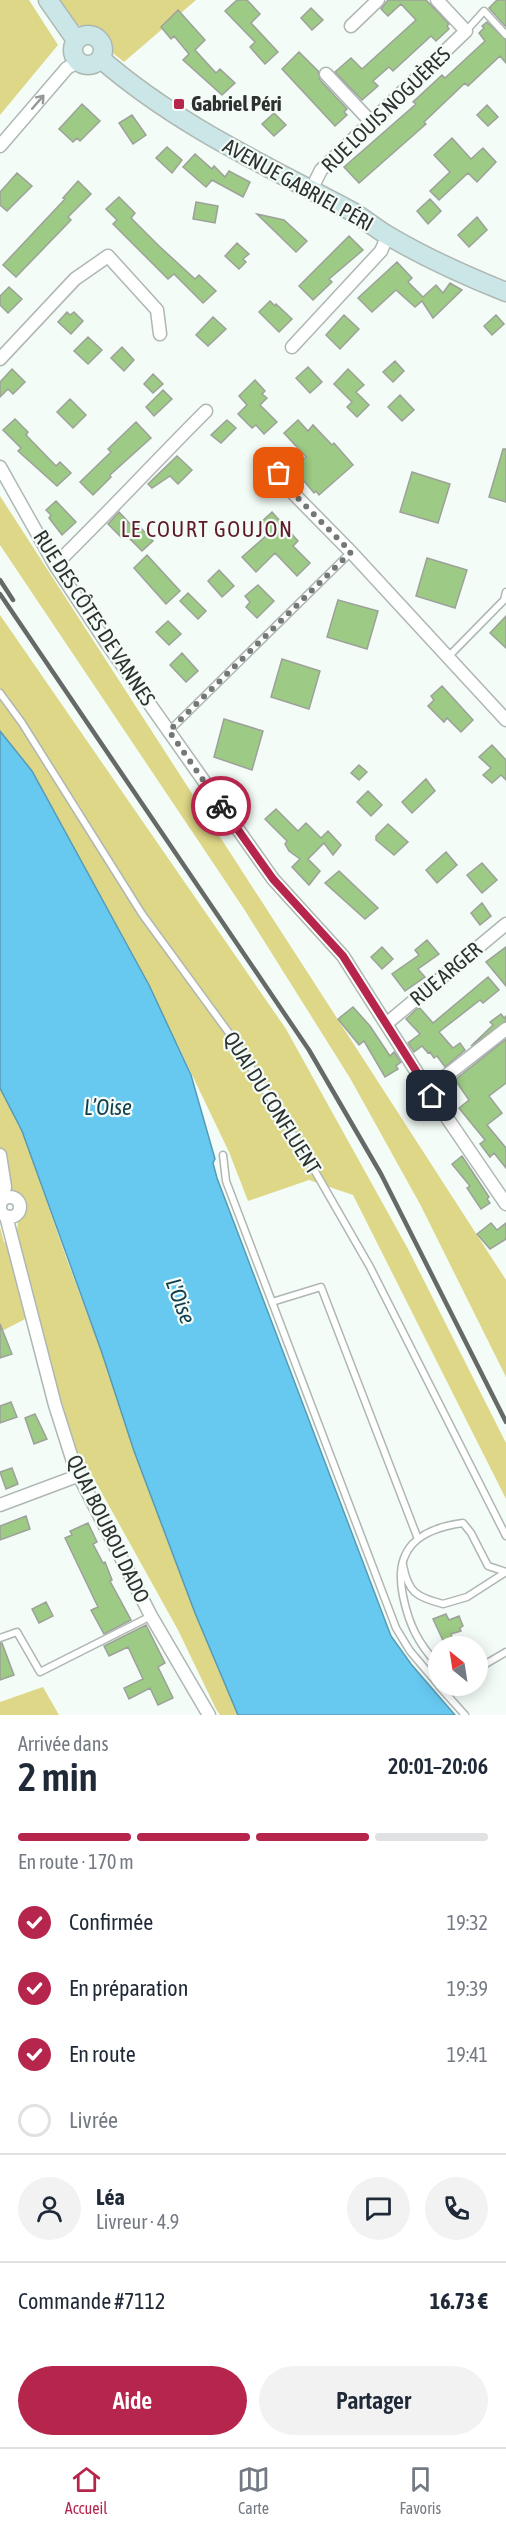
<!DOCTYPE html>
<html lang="fr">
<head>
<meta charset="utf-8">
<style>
  body { margin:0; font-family:"Asap Condensed",sans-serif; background:#f2f2f3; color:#1f2937; height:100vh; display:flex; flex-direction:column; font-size:22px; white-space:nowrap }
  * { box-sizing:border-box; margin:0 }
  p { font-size:20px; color:#747a83 }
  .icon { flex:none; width:33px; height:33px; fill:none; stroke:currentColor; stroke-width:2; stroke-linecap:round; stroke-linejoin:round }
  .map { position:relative; height:1715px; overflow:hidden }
  .side { display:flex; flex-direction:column; background:#fff; flex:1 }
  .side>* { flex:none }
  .needle { width:39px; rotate:330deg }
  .fabs { position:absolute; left:428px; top:1636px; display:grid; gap:12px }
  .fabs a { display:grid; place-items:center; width:60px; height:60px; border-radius:50%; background:#fff; box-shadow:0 3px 15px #0003; font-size:30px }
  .pin { position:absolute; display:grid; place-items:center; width:51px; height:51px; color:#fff; margin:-26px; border-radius:12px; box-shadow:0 3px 9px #0006 }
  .courier { position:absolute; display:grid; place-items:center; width:60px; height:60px; margin:-30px; border:4px solid #b6254c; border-radius:50%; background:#fff; color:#222; box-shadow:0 2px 8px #0007 }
  .summary em { font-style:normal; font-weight:600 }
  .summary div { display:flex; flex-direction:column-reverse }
  .summary { display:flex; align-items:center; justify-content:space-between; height:102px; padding:0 18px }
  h1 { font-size:39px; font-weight:600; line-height:45px }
  .bar { display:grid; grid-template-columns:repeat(4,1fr); gap:9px 6px; align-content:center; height:72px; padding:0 18px }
  .bar i { height:8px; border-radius:4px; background:#e0e1e3 }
  .bar .on { background:#b6254c }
  .bar p { grid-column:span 4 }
  .line { display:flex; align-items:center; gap:15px; padding:0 18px; border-top:2px solid #e0e1e3 }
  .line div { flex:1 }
  .round { display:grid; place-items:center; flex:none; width:63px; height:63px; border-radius:32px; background:#f2f2f3 }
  ol { padding:0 18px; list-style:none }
  li { display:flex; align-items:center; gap:18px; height:66px }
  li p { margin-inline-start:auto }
  li .icon { padding:6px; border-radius:50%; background:#b6254c; color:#fff; stroke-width:4 }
  li:last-child { color:#747a83 }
  li i { width:33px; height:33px; border:3px solid #e0e1e3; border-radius:50% }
  .action { display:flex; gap:12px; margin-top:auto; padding:12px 18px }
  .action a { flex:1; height:69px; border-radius:36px; background:#b6254c; color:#fff; font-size:24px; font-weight:600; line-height:69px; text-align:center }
  .action a+a { background:#f2f2f3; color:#1f2937 }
  .tab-bar { display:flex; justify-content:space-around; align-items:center; height:84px; border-top:2px solid #e0e1e3; background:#fff; font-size:16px; color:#747a83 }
  .tab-bar a { display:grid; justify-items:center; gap:3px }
  .tab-bar .on { color:#b6254c }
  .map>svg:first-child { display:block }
</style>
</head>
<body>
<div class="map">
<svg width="506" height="1715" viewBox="0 0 506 1715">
  <rect width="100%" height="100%" fill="#f3fcf7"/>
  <!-- green -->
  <path fill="#ded787" d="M 0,0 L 29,0 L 58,45 L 0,115 Z
    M 58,0 L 196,0 L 124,62 L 114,54 L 98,32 L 75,24 Z
    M 0,496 L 506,1280 L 506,1377 L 421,1206 L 350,1078 L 244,909 L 0,545 Z
    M 0,615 L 286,1029 L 408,1249 L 506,1443 L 506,1499 L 353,1195 L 309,1180 L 248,1201 L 229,1152 L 149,985 L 32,771 L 0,731 Z
    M 0,1088 L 22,1131 L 67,1260 L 238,1715 L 220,1715 L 216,1709 L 178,1630 L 88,1468 L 75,1453 L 55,1383 L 17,1231 L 18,1221 L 24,1206 L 18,1195 L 0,1202 Z
    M 0,1227 L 4,1242 L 16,1251 L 31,1316 L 0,1332 Z
    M 43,1687 L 59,1715 L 0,1715 L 0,1702 Z"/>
  <!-- water -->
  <path fill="#67c8f0" stroke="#569bb6" stroke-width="1.5" d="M 0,731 L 32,771 L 149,985 L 191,1075 L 215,1159 L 213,1163 L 217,1178 L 391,1636 L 411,1664 L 455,1715 L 238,1715 L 195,1613 L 134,1451 L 102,1353 L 22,1131 L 0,1088 Z"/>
  <!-- building -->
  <path fill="#9dca84" stroke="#9da19a" stroke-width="1.5" d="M 237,0 L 247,0 L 260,14 L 251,23 L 278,52 L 265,64 L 250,47 L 255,42 L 225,11 Z
    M 388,0 L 426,0 L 449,24 L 447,26 L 449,29 L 436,41 L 431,36 L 393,71 L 389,67 L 373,81 L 378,86 L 362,100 L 335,72 L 351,58 L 362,69 L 416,20 L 401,4 L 388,16 L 381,9 Z
    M 497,0 L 506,0 L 506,27 L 489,8 Z
    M 311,8 L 323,20 L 312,30 L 301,18 Z
    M 178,10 L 205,40 L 195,50 L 216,73 L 220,69 L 235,83 L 222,95 L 183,60 L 189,54 L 174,36 L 171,39 L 161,27 Z
    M 487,22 L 506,40 L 506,63 L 500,56 L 468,86 L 465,83 L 424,122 L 426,124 L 359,183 L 344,167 L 416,104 L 413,102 L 442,75 L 445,78 L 485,41 L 479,33 L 484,28 L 482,26 Z
    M 299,52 L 318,71 L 320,80 L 347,109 L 344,112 L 347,115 L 335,126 L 282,69 Z
    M 82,104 L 100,121 L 80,141 L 77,138 L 73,142 L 59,129 Z
    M 487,105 L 498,117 L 488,126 L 477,115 Z
    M 274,113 L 286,125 L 274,136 L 262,124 Z
    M 132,115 L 146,135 L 133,144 L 119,123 Z
    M 452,138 L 471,159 L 483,148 L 496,162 L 477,182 L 468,173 L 439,200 L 430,191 L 450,172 L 434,155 Z
    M 167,147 L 182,160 L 172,173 L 156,158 Z
    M 195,154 L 212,169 L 214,166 L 225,177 L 229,171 L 250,182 L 243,197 L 212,180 L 206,187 L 183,167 Z
    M 17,173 L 32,186 L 7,211 L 0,205 L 0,192 Z
    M 78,181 L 91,194 L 68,217 L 71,220 L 16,277 L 3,265 L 65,199 L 63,198 Z
    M 119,197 L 135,213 L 131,218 L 159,246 L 195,279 L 199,275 L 216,291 L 203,303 L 174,274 L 168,279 L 113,224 L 117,220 L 106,209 Z
    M 430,199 L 441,211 L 428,224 L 417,211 Z
    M 196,202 L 218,206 L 215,223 L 193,219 Z
    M 257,214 L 284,220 L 307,241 L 296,252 Z
    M 477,217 L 487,230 L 469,247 L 458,235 Z
    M 349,236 L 363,250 L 329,279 L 332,282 L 313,300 L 299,286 Z
    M 237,243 L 249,254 L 243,259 L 246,262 L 239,269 L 225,256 Z
    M 397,262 L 412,278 L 408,282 L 423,297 L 436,285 L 443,293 L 450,283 L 462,290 L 433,318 L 422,301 L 415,307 L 396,290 L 372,312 L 358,298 Z
    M 9,287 L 22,299 L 8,313 L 0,305 L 0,296 Z
    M 270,301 L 275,306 L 276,304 L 292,319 L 279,332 L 259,312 Z
    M 67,312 L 70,315 L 74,312 L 83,321 L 71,334 L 58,322 Z
    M 344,315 L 359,329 L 340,349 L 326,335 Z
    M 496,315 L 504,324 L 492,335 L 484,326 Z
    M 213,317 L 226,329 L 208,346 L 196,335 Z
    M 88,337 L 102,350 L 88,364 L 74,351 Z
    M 122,347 L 134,360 L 124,371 L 111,358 Z
    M 395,361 L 404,371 L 393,382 L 383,372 Z
    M 308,367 L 322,382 L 310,393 L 296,378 Z
    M 12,369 L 25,382 L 13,394 L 8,389 L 0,397 L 0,382 Z
    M 348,369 L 364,385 L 356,392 L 369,405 L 357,417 L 347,407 L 352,402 L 334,384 Z
    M 153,374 L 163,384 L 153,393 L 144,384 Z
    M 255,380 L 265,391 L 262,394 L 267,398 L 260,405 L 277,422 L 264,434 L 256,425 L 252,428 L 238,414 L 247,405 L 239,396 Z
    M 163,390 L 172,399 L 154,416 L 146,407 Z
    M 400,395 L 414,410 L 402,421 L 388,407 Z
    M 70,399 L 86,415 L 73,428 L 57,412 Z
    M 15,419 L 28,432 L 26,435 L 56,466 L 60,462 L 71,473 L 57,486 L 18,451 L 21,448 L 3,430 Z
    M 227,420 L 236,428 L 221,443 L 211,435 Z
    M 298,420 L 308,431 L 313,425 L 332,445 L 334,443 L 353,465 L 319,495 L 316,491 L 314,493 L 293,468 L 306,457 L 284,433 Z
    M 136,422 L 151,438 L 110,475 L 111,477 L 93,495 L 80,482 L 111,452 L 108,449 Z
    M 503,449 L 506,449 L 506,502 L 489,497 Z
    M 177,456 L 192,470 L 178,484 L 170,476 L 152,488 L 148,484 Z
    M 412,472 L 450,484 L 438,523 L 400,512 Z
    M 56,501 L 76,522 L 62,535 L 49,518 L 51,515 L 46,510 Z
    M 119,512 L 134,528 L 138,525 L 153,541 L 142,551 L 125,534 L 122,538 L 108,524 Z
    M 272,512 L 298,541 L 293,546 L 310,563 L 297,576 L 275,553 L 256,572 L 242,557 L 267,535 L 258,525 Z
    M 147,555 L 180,591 L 166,604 L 134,568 Z
    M 427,558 L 467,570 L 455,608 L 416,596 Z
    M 219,570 L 234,586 L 222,597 L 208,581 Z
    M 258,585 L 274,601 L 257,618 L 246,607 L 250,602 L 245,596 Z
    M 188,593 L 206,611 L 198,619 L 180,601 Z
    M 338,600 L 378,611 L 367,649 L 327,637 Z
    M 506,616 L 506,648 L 490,633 Z
    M 168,621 L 181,634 L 169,645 L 156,632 Z
    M 182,653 L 198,671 L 186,682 L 170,665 Z
    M 282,659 L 320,671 L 309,709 L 271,697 Z
    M 442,686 L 473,720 L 461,732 L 447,718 L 444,722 L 428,706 L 434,700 L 431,696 Z
    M 224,719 L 263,731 L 252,770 L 214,757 Z
    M 492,745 L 506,760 L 506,780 L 501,775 L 492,783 L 483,775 L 491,768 L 479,757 Z
    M 359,765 L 367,772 L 359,780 L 351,773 Z
    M 426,779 L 435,791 L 412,813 L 402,802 Z
    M 368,791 L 382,805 L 371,816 L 357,802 Z
    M 276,809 L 298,831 L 306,823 L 321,838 L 328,831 L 341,845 L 333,855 L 324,843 L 308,859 L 320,871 L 309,885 L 292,867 L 300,859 L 289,851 L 285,844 L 287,841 L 265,819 Z
    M 388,824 L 408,842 L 394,855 L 376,840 L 376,836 Z
    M 446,852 L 457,865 L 437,883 L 426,870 Z
    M 482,863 L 497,880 L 482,893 L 467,875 Z
    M 339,871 L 378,908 L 365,919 L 325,883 Z
    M 482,903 L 491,916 L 480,925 L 471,913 Z
    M 427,940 L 439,954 L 418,969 L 425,977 L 405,991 L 392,974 L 419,955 L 415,950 Z
    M 382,947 L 393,959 L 382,969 L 371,957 Z
    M 506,947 L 506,986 L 486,962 Z
    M 488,977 L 499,990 L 483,1003 L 480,1000 L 439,1032 L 453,1048 L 460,1043 L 465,1050 L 445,1067 L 437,1056 L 434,1058 L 430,1052 L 428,1053 L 422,1046 L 414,1052 L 408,1043 L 420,1034 L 406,1019 L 419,1007 L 433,1023 Z
    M 353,1007 L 370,1026 L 390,1056 L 394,1052 L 401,1062 L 396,1066 L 398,1069 L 385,1077 L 364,1041 L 359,1045 L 338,1019 Z
    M 501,1014 L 504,1018 L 506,1016 L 506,1021 L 471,1046 L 493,1025 L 490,1022 Z
    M 506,1039 L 506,1083 L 489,1096 L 502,1113 L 487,1125 L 506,1148 L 506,1168 L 494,1153 L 490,1157 L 480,1144 L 485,1140 L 459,1108 L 469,1100 L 455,1080 Z
    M 462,1156 L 489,1197 L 487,1199 L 490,1203 L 481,1209 L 467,1188 L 470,1186 L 452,1164 Z
    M 491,1223 L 497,1230 L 506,1223 L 506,1239 L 490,1249 L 477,1234 Z
    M 0,1324 L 12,1354 L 0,1358 Z
    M 11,1402 L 17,1417 L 0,1423 L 0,1406 Z
    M 35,1414 L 47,1439 L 34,1444 L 25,1418 Z
    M 12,1468 L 18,1484 L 6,1489 L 0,1472 Z
    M 26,1516 L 30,1529 L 0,1540 L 0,1526 Z
    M 88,1523 L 97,1542 L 93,1544 L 103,1563 L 105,1562 L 112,1580 L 110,1581 L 131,1620 L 104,1634 L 91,1610 L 98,1607 L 65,1538 L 72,1535 L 70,1531 Z
    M 46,1602 L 53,1616 L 39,1623 L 32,1609 Z
    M 446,1614 L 449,1620 L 459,1616 L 463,1626 L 460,1628 L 461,1631 L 451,1634 L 455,1647 L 446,1647 L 433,1619 Z
    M 146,1625 L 165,1663 L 158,1667 L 173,1698 L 158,1705 L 150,1688 L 129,1699 L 124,1688 L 143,1679 L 128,1647 L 109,1656 L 104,1646 Z
    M 0,1643 L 2,1643 L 14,1675 L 0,1680 Z"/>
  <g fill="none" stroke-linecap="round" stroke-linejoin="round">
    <defs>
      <path id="lane" d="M 466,31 L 484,11 L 506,35
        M 449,656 L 504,600 L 506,592
        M 0,693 L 22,723 L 142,914 L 229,1033 L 301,1147 L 370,1267 L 506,1536
        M 169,731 L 351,552
        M 223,1155 L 226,1181 L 396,1628 L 410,1651 L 438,1684
        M 272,1302 L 321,1287 L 418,1539
        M 403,1565 C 408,1592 416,1597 443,1604 L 467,1597 L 506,1572
        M 0,1638 L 17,1632 L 40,1672 L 151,1616
        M 438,1665 C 418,1643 409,1625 403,1596 C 393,1548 419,1529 463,1523 L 471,1533 L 488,1566 L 506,1572
        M 477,1669 L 506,1652
        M 439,1686 L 465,1715"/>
      <path id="street" d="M 351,26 L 378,0
        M 326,74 L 371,122
        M 0,146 L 67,68 L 78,62
        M 310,192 L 321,170 L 466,31 L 437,0
        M 292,347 L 381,251 L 388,235
        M 0,359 L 75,279 L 108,256 L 157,310 L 160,334
        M 272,461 L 286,486 L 351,552 L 506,720
        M 0,467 L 55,565 L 108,645 L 273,879 L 343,956 L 428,1090 L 506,1204
        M 55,565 C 107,514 155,462 206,411
        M 386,1024 L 506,924
        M 428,1090 L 506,1029
        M 0,1155 L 5,1187 L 2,1200
        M0 1207a10 10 0 1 1 20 0a10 10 0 1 1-20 0Z
        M 6,1216 L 55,1405 L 75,1468 L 151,1616 L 209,1715
        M 0,1505 L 80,1475"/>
      <path id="secondary" d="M 48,0 L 76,40
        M73 50a15 15 0 1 1 30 0a15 15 0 1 1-30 0Z
        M 101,59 C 177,125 265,165 353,212 C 365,219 375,228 387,235 C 424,257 466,276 506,292"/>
    </defs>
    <!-- lane casing -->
    <use href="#lane" stroke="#afb7b3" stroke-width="9"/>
    <!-- street casing -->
    <use href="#street" stroke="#afb7b3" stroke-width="15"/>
    <!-- secondary casing -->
    <use href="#secondary" stroke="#afb7b3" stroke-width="21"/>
    <!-- lane -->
    <use href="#lane" stroke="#fff" stroke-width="6"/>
    <!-- street -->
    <use href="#street" stroke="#fff" stroke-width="12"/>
    <!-- secondary -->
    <use href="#secondary" stroke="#cae6e6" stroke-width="18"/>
    <!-- rail -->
    <path stroke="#656a68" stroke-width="4.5" d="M 0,580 L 13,600
      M 0,594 L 309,1050 L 381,1174 L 506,1422"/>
  </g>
  <!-- one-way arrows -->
  <defs><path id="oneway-shaft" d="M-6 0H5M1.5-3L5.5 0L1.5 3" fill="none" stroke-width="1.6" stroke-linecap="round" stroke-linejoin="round" transform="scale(1.5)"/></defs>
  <use stroke="#969898" href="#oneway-shaft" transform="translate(38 102) rotate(-49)"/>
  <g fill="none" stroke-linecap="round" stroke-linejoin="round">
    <!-- done -->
    <path stroke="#737876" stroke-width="6" stroke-dasharray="0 10.8" d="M 221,806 L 169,731 L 351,552 L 286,486 L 279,473"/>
    <!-- route -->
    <path stroke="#b6254c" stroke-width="8" d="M 221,806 L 273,879 L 343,956 L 432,1096"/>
  </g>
  <!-- markers -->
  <rect fill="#b6254c" stroke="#f3fcf7" stroke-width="2" x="173" y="98" width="12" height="12" rx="3"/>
  <g text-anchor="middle" stroke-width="4.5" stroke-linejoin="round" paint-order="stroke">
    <!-- poi labels -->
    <g font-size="21" font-weight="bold" fill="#2e3130" stroke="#f3fcf7" text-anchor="start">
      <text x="191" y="111">Gabriel Péri</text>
    </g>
    <!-- street labels -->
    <g font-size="21" fill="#2e3130" stroke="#f3fcf7">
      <text transform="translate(386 110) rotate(-44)" y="7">RUE LOUIS NOGUÈRES</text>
      <text transform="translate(298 185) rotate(29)" y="7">AVENUE GABRIEL PÉRI</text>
      <text transform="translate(94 618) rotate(57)" y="7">RUE DES CÔTES DE VANNES</text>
      <text transform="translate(446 974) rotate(-40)" y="7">RUE ARGER</text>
      <text transform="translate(272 1103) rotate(58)" y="7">QUAI DU CONFLUENT</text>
      <text transform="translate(108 1529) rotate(64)" y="7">QUAI BOUBOU DADO</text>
    </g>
    <!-- neighbourhood labels -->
    <g font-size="22" letter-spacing="1.5" fill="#5f1a29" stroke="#f3fcf7">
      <text x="207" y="537">LE COURT GOUJON</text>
    </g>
    <!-- water labels -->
    <g font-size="22" font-style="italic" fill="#113c4d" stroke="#f3fcf7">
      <text x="108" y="1115">L’Oise</text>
      <text transform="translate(181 1301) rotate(69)" y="8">L'Oise</text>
    </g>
  </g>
</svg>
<div class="fabs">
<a><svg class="needle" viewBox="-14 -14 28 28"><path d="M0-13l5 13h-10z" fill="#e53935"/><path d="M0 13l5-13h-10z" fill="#747a83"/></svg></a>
</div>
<div class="pin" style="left:279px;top:473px;background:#ea580c"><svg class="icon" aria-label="bag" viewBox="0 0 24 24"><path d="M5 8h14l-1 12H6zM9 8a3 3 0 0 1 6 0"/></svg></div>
<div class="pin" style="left:432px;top:1096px;background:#1f2937"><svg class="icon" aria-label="home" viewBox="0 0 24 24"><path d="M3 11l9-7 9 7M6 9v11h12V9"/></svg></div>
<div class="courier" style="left:221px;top:806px"><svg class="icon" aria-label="bike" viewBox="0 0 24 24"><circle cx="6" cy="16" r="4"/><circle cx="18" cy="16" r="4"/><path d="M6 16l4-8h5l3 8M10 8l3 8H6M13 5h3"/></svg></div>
</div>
<section class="side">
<div class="summary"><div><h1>2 min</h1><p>Arrivée dans</p></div><em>20:01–20:06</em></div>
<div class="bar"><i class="on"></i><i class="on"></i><i class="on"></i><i></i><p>En route · 170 m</p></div>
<ol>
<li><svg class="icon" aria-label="check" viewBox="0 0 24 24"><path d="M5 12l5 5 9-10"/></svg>Confirmée<p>19:32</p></li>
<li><svg class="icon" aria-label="check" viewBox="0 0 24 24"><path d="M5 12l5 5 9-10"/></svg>En préparation<p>19:39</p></li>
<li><svg class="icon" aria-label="check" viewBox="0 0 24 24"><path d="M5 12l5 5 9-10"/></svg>En route<p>19:41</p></li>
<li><i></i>Livrée</li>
</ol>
<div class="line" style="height:108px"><a class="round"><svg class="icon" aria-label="person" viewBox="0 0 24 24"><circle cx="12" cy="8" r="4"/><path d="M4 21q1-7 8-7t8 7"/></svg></a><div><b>Léa</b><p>Livreur · 4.9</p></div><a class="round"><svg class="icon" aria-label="chat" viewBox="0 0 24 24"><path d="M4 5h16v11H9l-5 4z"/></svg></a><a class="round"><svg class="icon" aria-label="phone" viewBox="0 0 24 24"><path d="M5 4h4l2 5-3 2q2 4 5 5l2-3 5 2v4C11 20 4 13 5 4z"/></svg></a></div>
<div class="line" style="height:78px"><div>Commande #7112</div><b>16.73 €</b></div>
<div class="action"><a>Aide</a><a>Partager</a></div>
</section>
<nav class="tab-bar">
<a class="on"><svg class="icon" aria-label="home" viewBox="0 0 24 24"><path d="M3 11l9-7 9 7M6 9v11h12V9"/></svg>Accueil</a>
<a><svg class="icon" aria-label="map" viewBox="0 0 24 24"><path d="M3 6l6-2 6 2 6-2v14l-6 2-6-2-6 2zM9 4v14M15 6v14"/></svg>Carte</a>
<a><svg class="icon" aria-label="saved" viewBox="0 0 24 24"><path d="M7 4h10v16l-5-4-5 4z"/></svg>Favoris</a>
</nav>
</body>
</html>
